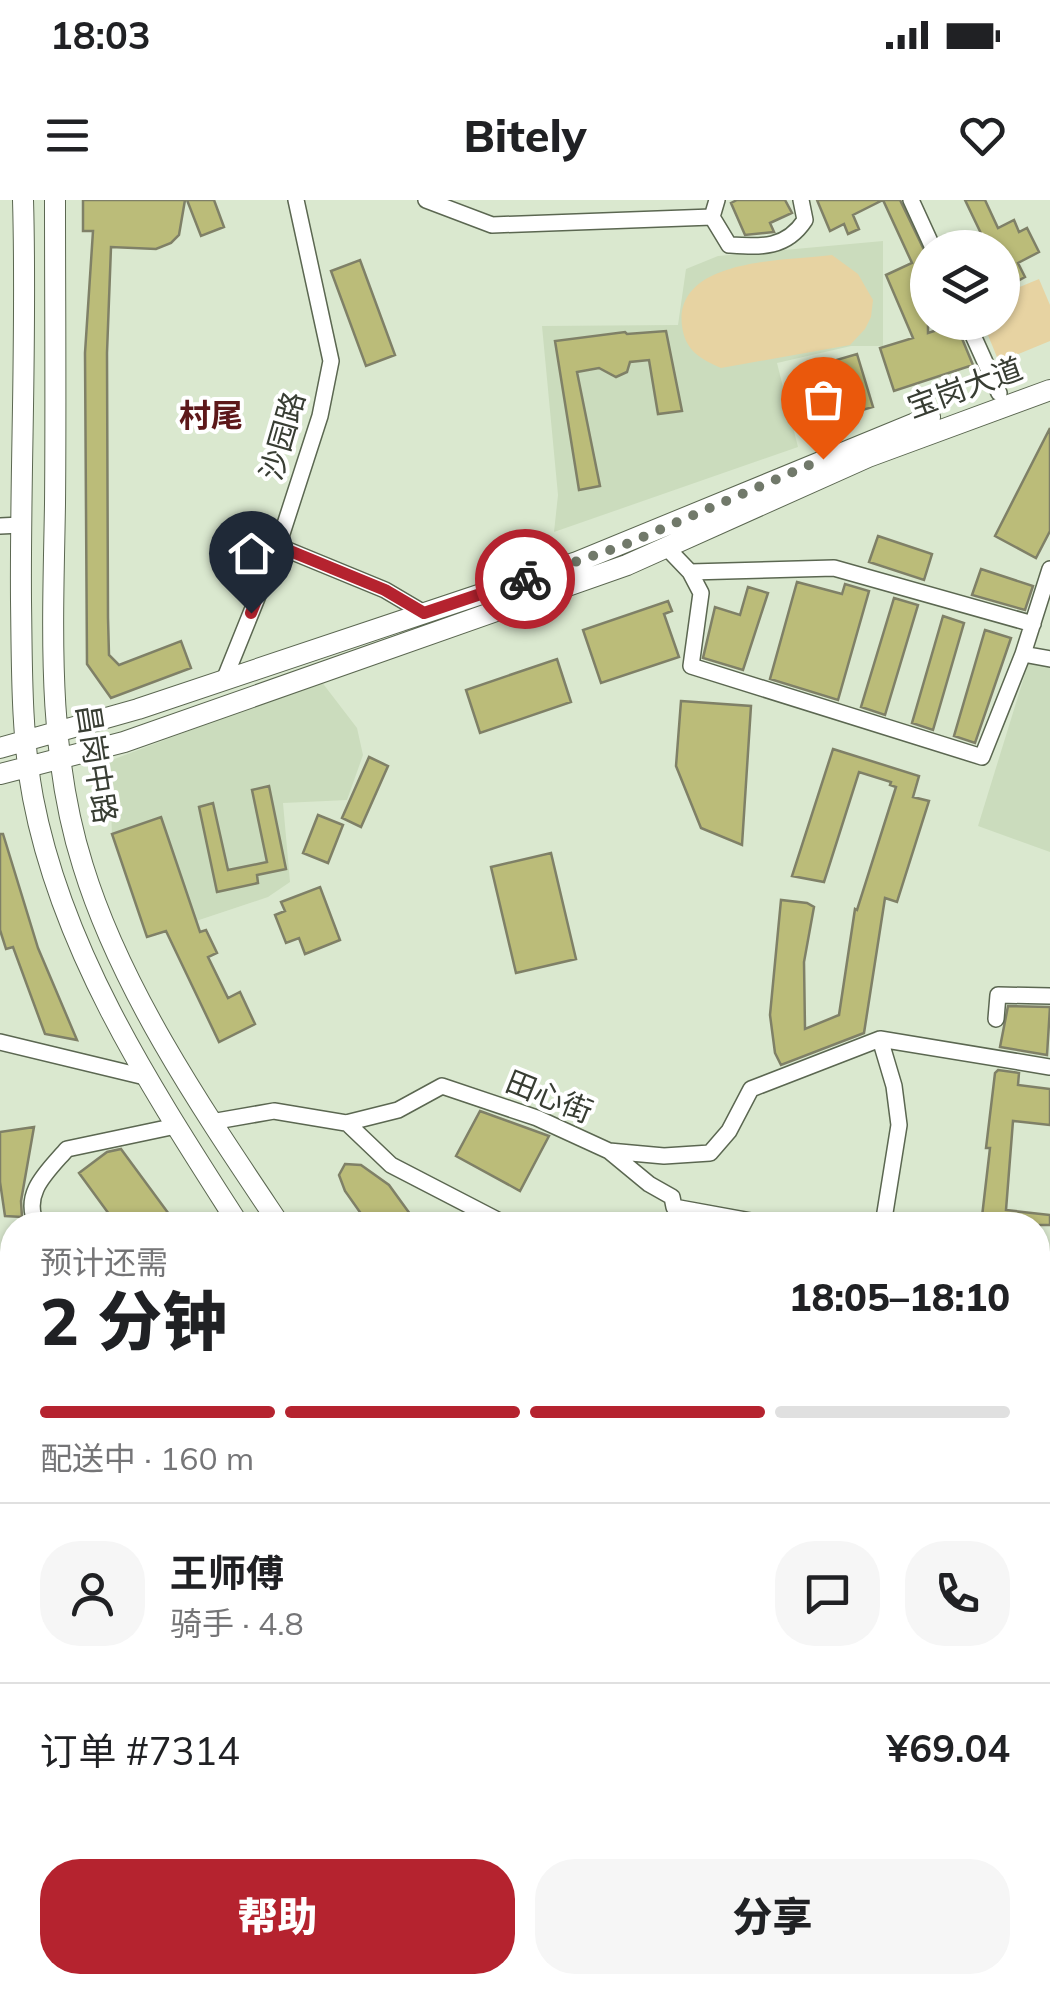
<!DOCTYPE html>
<html lang="zh">
<head>
<meta charset="utf-8">
<style>
  body { margin:0; font-family:Mulish,"Noto Sans SC",sans-serif; background:#f6f6f6; color:#202124; height:100vh; display:flex; flex-direction:column; font-size:38px; white-space:nowrap }
  * { box-sizing:border-box; margin:0 }
  p { font-size:32px; color:#757577 }
  .icon { flex:none; width:55px; height:55px; fill:none; stroke:currentColor; stroke-width:2; stroke-linecap:round; stroke-linejoin:round }
  .map { position:relative; flex:1; overflow:hidden }
  .panel { position:absolute; left:0px; top:1012px; width:1050px; height:782px; display:flex; flex-direction:column; background:#fff; border-radius:40px 40px 0 0; box-shadow:0 2px 8px #0004 }
  .panel>* { flex:none }
  .fabs { position:absolute; left:910px; top:30px; display:grid; gap:20px }
  .fabs a { display:grid; place-items:center; width:110px; height:110px; border-radius:50%; background:#fff; box-shadow:0 2px 8px #0004; font-size:50px }
  .pin { position:absolute; display:grid; place-items:center; width:85px; height:85px; color:#fff; margin:-102px -42px; border-radius:50% 50% 50% 0; rotate:-45deg; box-shadow:0 0 10px #0007 }
  .pin .icon { rotate:45deg }
  .courier { position:absolute; display:grid; place-items:center; width:100px; height:100px; margin:-50px; border:8px solid #b5232f; border-radius:50%; background:#fff; color:#222; box-shadow:0 2px 12px #0007 }
  .head em { font-style:normal; font-weight:800 }
  .head div { display:flex; flex-direction:column-reverse }
  .head { display:flex; align-items:center; justify-content:space-between; height:170px; padding:0 40px }
  h1 { font-size:65px; font-weight:800; line-height:75px }
  .bar { display:grid; grid-template-columns:repeat(4,1fr); gap:15px 10px; align-content:center; height:120px; padding:0 40px }
  .bar i { height:12px; border-radius:8px; background:#e0e0e0 }
  .bar .selected { background:#b5232f }
  .bar p { grid-column:span 4 }
  .line { display:flex; align-items:center; gap:25px; padding:0 40px; border-top:2px solid #e0e0e0 }
  .line div { flex:1 }
  .round { display:grid; place-items:center; flex:none; width:105px; height:105px; border-radius:40px; background:#f6f6f6 }
  .action { display:flex; gap:20px; margin-top:auto; padding:20px 40px }
  .action a { flex:1; height:115px; border-radius:40px; background:#b5232f; color:#fff; font-size:40px; font-weight:800; line-height:115px; text-align:center }
  .action a+a { background:#f6f6f6; color:#202124 }
  .status { display:flex; justify-content:space-between; align-items:center; height:70px; padding:0 50px; background:#fff; direction:ltr }
  .status svg { height:28px; fill:currentColor }
  header { display:flex; justify-content:space-between; align-items:center; height:130px; padding:0 40px; background:#fff; font-size:45px; font-weight:800 }
  .map>svg:first-child { display:block }
</style>
</head>
<body>
<div class="status"><b>18:03</b><svg viewBox="0 0 49 12"><path d="M0 12V9h3v3zM5 12V6h3v6zM10 12V3h3v9zM15 12V0h3v12zM26 1h20v11H26zM47 4h2v5h-2z"/></svg></div>
<header><svg class="icon" aria-label="menu" viewBox="0 0 24 24"><path d="M4 6h16M4 12h16M4 18h16"/></svg>Bitely<svg class="icon" aria-label="heart" viewBox="0 0 24 24"><path d="M12 20l-8-8c-3-5 5-10 8-4 3-6 11-1 8 4z"/></svg></header>
<div class="map">
<svg width="1050" height="1794" viewBox="0 0 1050 1794">
  <rect width="100%" height="100%" fill="#dae8cf"/>
  <!-- built -->
  <path fill="#cbdcbd" d="M 883,41 L 883,146 L 851,146 L 777,163 L 798,247 L 554,332 L 558,295 L 542,126 L 678,125 L 686,69 L 718,56 Z
    M 1029,461 L 1050,467 L 1050,652 L 978,626 Z
    M 321,481 L 357,528 L 363,555 L 347,600 L 283,603 L 290,682 L 268,697 L 196,721 L 161,618 L 112,634 L 109,561 Z
    M 1035,1782 L 1038,1794 L 816,1794 L 809,1783 Z
    M 559,1783 L 733,1783 L 740,1794 L 561,1794 Z"/>
  <!-- green -->
  <path fill="#e7d3a2" d="M 832,55 L 858,74 L 873,100 L 871,117 L 865,129 L 850,145 L 721,168 C 700,159 685,150 682,126 C 674,57 787,61 832,55 Z
    M 1039,79 L 1050,105 L 1050,141 L 999,162 L 983,123 L 1002,122 L 1003,94 Z"/>
  <!-- building -->
  <path fill="#bbbc79" stroke="#7f8067" stroke-width="2.5" d="M 83,0 L 185,0 L 179,35 L 171,43 L 156,49 L 111,47 L 107,153 L 108,418 L 109,455 L 119,465 L 181,441 L 191,468 L 111,498 L 87,464 L 85,153 L 93,31 L 83,31 Z
    M 187,0 L 214,0 L 224,27 L 201,36 Z
    M 737,0 L 785,0 L 792,13 L 770,23 L 774,32 L 745,35 L 731,3 Z
    M 817,0 L 883,0 L 853,15 L 859,29 L 848,34 L 844,24 L 830,31 Z
    M 883,0 L 900,0 L 928,58 L 928,133 L 956,124 L 973,165 L 894,191 L 880,148 L 913,138 L 886,75 L 912,63 Z
    M 965,0 L 985,0 L 998,28 L 1014,20 L 1019,32 L 1027,28 L 1039,52 L 1018,63 L 1025,77 L 1014,83 L 1009,73 L 1002,76 L 1002,48 L 988,48 Z
    M 360,60 L 395,155 L 366,166 L 331,71 Z
    M 666,131 L 682,211 L 658,214 L 649,160 L 630,162 L 627,172 L 616,177 L 599,168 L 577,172 L 600,286 L 579,290 L 555,141 L 625,132 L 627,134 Z
    M 857,154 L 873,207 L 817,223 L 802,170 Z
    M 1050,228 L 1050,331 L 1036,358 L 995,336 Z
    M 878,336 L 932,354 L 924,380 L 869,362 Z
    M 981,369 L 1033,386 L 1025,410 L 972,395 Z
    M 797,382 L 842,394 L 845,384 L 869,391 L 838,500 L 770,479 Z
    M 748,387 L 768,393 L 743,470 L 703,458 L 715,407 L 740,415 Z
    M 894,398 L 918,405 L 885,515 L 861,507 Z
    M 668,401 L 672,411 L 664,414 L 679,457 L 601,483 L 583,430 Z
    M 943,416 L 964,423 L 933,530 L 912,523 Z
    M 985,430 L 1011,438 L 975,543 L 954,536 Z
    M 557,459 L 571,502 L 480,533 L 466,490 Z
    M 681,501 L 751,506 L 742,645 L 701,628 L 676,566 Z
    M 833,549 L 919,576 L 913,597 L 929,601 L 897,702 L 885,698 L 864,833 L 781,865 L 775,853 L 770,815 L 781,700 L 807,703 L 814,707 L 804,762 L 805,829 L 839,815 L 855,709 L 857,710 L 896,587 L 890,585 L 891,582 L 859,572 L 824,682 L 792,676 Z
    M 369,557 L 388,566 L 361,627 L 342,618 Z
    M 269,586 L 286,669 L 257,675 L 258,683 L 217,692 L 199,607 L 213,603 L 228,670 L 267,662 L 252,590 Z
    M 318,615 L 343,625 L 328,663 L 303,653 Z
    M 161,617 L 200,732 L 206,730 L 217,753 L 208,757 L 228,798 L 240,792 L 255,824 L 219,842 L 166,731 L 147,737 L 112,634 Z
    M 0,634 L 3,634 L 38,748 L 77,840 L 45,834 L 13,747 L 6,749 L 0,730 Z
    M 551,653 L 576,759 L 516,773 L 491,667 Z
    M 320,687 L 340,740 L 305,754 L 299,738 L 286,743 L 275,715 L 285,711 L 281,702 Z
    M 1008,806 L 1050,807 L 1047,855 L 1000,847 Z
    M 998,870 L 1019,873 L 1018,885 L 1050,889 L 1050,925 L 1013,921 L 1006,1010 L 1050,1015 L 1050,1025 L 981,1025 L 990,948 L 986,948 L 995,873 Z
    M 480,911 L 549,936 L 520,991 L 456,956 Z
    M 34,927 L 21,1001 L 22,1017 L 5,1016 L 0,982 L 0,932 Z
    M 121,949 L 177,1025 L 117,1025 L 79,973 L 107,952 Z
    M 345,964 L 361,965 L 389,985 L 418,1025 L 369,1025 L 345,991 L 339,975 Z
    M 0,1168 L 4,1168 L 12,1199 L 12,1376 L 0,1380 Z
    M 0,1594 L 12,1605 L 12,1715 L 0,1721 Z
    M 1050,1702 L 1050,1759 L 1038,1762 L 1038,1705 Z
    M 12,1782 L 145,1782 L 161,1794 L 28,1794 Z
    M 237,1782 L 276,1782 L 292,1794 L 229,1794 Z
    M 600,1782 L 654,1782 L 662,1794 L 580,1794 Z
    M 904,1782 L 1020,1782 L 1022,1794 L 908,1794 Z"/>
  <g fill="none" stroke-linecap="round" stroke-linejoin="round">
    <defs>
      <path id="minor" d="M 426,0 L 492,25 L 712,17 L 717,0
        M 911,0 L 933,48
        M 712,17 L 729,45 C 761,47 786,49 805,20 L 801,0
        M 967,122 L 999,193
        M 0,326 L 21,325
        M 278,346 L 385,390 L 424,413
        M 667,348 L 690,372 L 834,368 L 1033,424
        M 1050,369 L 1023,454 L 1050,459
        M 690,372 L 701,393 L 691,466 L 982,557 L 1023,454
        M 224,480 L 278,346 L 320,216 L 331,161 L 296,0
        M 996,819 L 998,795 L 1050,796
        M 880,839 L 894,886 L 899,925 L 883,1025
        M 0,842 L 145,877
        M 211,922 L 274,911 L 346,923 L 398,910 L 442,886 L 537,918 L 609,951 L 664,956 L 710,953 L 729,931 L 751,889 L 880,839 L 1050,867
        M 347,923 L 391,965 L 507,1025
        M 609,951 L 649,984 L 672,997 L 674,1007 L 773,1025
        M 37,1025 C 21,994 47,972 67,949 L 176,926
        M 1038,1110 L 1050,1107
        M 0,1157 L 12,1153
        M 1038,1338 L 1050,1357
        M 0,1521 L 12,1558
        M 0,1778 L 12,1755
        M 362,1782 L 380,1794
        M 334,1794 L 343,1782"/>
      <path id="major" d="M 23,0 C 27,134 20,268 21,401 C 22,466 21,534 33,598 C 63,755 154,892 239,1025
        M 55,0 C 55,101 56,203 55,304 C 53,425 46,550 83,666 C 122,793 207,916 280,1025
        M 0,548 L 138,509 L 577,362 L 930,217
        M 0,574 L 124,542 L 627,365 L 868,257 L 1050,190
        M 742,1782 L 749,1794
        M 784,1782 L 791,1794"/>
    </defs>
    <!-- minor casing -->
    <use href="#minor" stroke="#5b6751" stroke-width="18"/>
    <!-- major casing -->
    <use href="#major" stroke="#5b6751" stroke-width="22"/>
    <!-- minor -->
    <use href="#minor" stroke="#fff" stroke-width="15"/>
    <!-- major -->
    <use href="#major" stroke="#fff" stroke-width="20"/>
  </g>
  <g fill="none" stroke-linecap="round" stroke-linejoin="round">
    <!-- done -->
    <path stroke="#71796a" stroke-width="10" stroke-dasharray="0 18" d="M 525,379 L 622,346 L 823,259"/>
    <!-- route -->
    <path stroke="#b5232f" stroke-width="12" d="M 251,413 L 278,346 L 385,390 L 424,413 L 525,379"/>
  </g>
  <g text-anchor="middle" stroke-width="8" stroke-linejoin="round" paint-order="stroke">
    <!-- street labels -->
    <g font-size="30" fill="#383d33" stroke="#fff">
      <text transform="translate(965 188) rotate(-20)" y="10">宝岗大道</text>
      <text transform="translate(283 236) rotate(-74)" y="10">沙园路</text>
      <text transform="translate(96 564) rotate(81)" y="10">昌岗中路</text>
      <text transform="translate(549 897) rotate(22)" y="10">田心街</text>
    </g>
    <!-- neighbourhood labels -->
    <g font-size="32" font-weight="bold" fill="#5d181a" stroke="#fff">
      <text x="211" y="227">村尾</text>
    </g>
  </g>
</svg>
<div class="fabs">
<a><svg class="icon" aria-label="layers" viewBox="0 0 24 24"><path d="M12 4l9 5-9 5-9-5zM3 14l9 5 9-5"/></svg></a>
</div>
<div class="pin" style="left:823px;top:259px;background:#ea580c"><svg class="icon" aria-label="bag" viewBox="0 0 24 24"><path d="M5 8h14l-1 12H6zM9 8a3 3 0 0 1 6 0"/></svg></div>
<div class="pin" style="left:251px;top:413px;background:#1f2937"><svg class="icon" aria-label="home" viewBox="0 0 24 24"><path d="M3 11l9-7 9 7M6 9v11h12V9"/></svg></div>
<div class="courier" style="left:525px;top:379px"><svg class="icon" aria-label="bike" viewBox="0 0 24 24"><circle cx="6" cy="16" r="4"/><circle cx="18" cy="16" r="4"/><path d="M6 16l4-8h5l3 8M10 8l3 8H6M13 5h3"/></svg></div>
<section class="panel">
<div class="head"><div><h1>2 分钟</h1><p>预计还需</p></div><em>18:05–18:10</em></div>
<div class="bar"><i class="selected"></i><i class="selected"></i><i class="selected"></i><i></i><p>配送中 · 160 m</p></div>
<div class="line" style="height:180px"><a class="round"><svg class="icon" aria-label="person" viewBox="0 0 24 24"><circle cx="12" cy="8" r="4"/><path d="M4 21q1-7 8-7t8 7"/></svg></a><div><b>王师傅</b><p>骑手 · 4.8</p></div><a class="round"><svg class="icon" aria-label="chat" viewBox="0 0 24 24"><path d="M4 5h16v11H9l-5 4z"/></svg></a><a class="round"><svg class="icon" aria-label="phone" viewBox="0 0 24 24"><path d="M5 4h4l2 5-3 2q2 4 5 5l2-3 5 2v4C11 20 4 13 5 4z"/></svg></a></div>
<div class="line" style="height:130px"><div>订单 #7314</div><b>¥69.04</b></div>
<div class="action"><a>帮助</a><a>分享</a></div>
</section>
</div>
</body>
</html>
